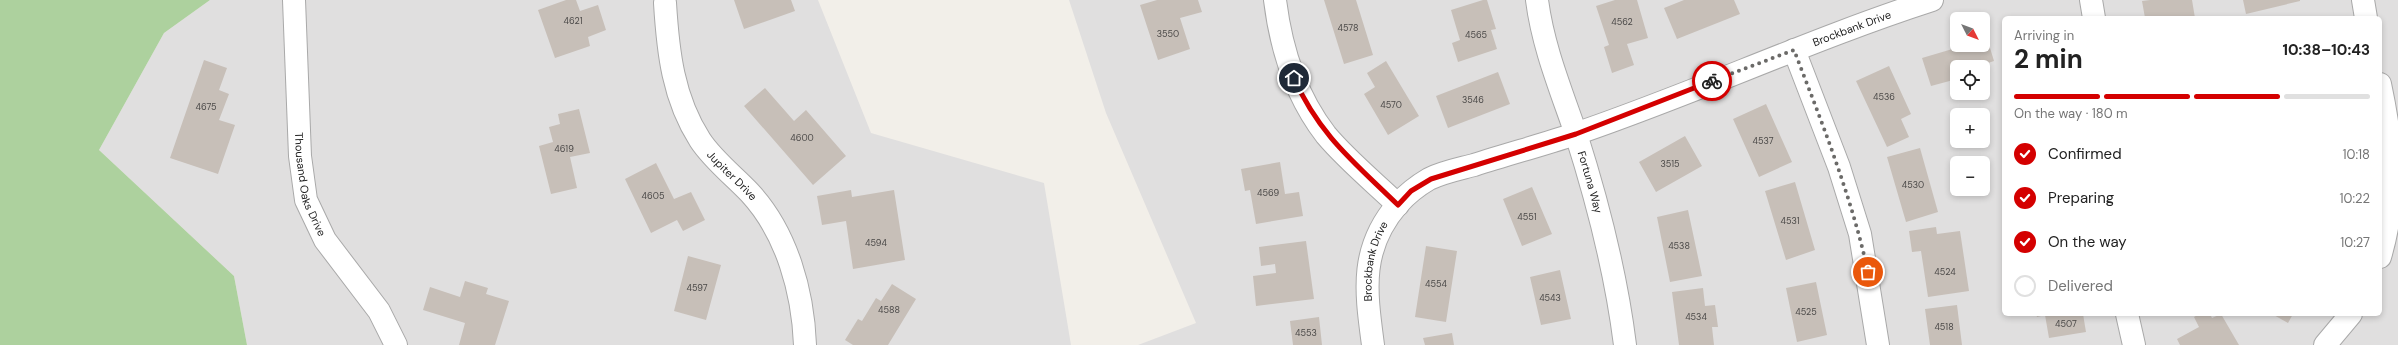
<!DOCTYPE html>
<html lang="en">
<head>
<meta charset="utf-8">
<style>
  body { margin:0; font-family:"DM Sans",sans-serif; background:#f6f6f6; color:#222; height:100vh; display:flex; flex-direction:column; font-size:15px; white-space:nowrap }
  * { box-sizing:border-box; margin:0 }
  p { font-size:13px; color:#767676 }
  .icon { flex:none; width:22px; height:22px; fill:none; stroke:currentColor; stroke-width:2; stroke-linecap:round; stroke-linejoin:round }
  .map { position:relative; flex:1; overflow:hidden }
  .details { position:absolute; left:2002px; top:16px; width:380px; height:300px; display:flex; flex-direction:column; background:#fff; border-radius:6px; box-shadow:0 2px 6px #0003 }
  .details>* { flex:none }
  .needle { width:26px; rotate:132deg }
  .buttons { position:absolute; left:1950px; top:12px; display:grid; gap:8px }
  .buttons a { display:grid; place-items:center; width:40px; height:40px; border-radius:6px; background:#fff; box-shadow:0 2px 6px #0003; font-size:20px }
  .pin { position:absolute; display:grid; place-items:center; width:34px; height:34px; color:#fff; margin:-17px; border:2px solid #fff; border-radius:50%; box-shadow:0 1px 4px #0007 }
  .courier { position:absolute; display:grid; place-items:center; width:40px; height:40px; margin:-20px; border:3px solid #d40000; border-radius:50%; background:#fff; color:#222; box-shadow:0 1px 5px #0007 }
  .summary em { font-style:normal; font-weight:700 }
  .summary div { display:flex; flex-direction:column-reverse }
  .summary { display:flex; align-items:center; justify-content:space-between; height:68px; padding:0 12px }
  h1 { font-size:26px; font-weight:700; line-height:30px }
  .bar { display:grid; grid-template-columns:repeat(4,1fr); gap:6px 4px; align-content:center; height:48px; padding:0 12px }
  .bar i { height:5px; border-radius:3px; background:#e0e0e0 }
  .bar .on { background:#d40000 }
  .bar p { grid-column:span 4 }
  ol { padding:0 12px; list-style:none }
  li { display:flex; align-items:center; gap:12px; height:44px }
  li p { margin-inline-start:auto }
  li .icon { padding:4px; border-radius:50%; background:#d40000; color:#fff; stroke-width:4 }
  li:last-child { color:#767676 }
  li i { width:22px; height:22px; border:2px solid #e0e0e0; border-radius:50% }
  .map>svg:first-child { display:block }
</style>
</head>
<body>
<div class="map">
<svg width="2398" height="345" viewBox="0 0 2398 345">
  <rect width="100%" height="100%" fill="#f2efe9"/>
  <!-- residential -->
  <path fill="#e0dfdf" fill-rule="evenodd" d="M 210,0 L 818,0 L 871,133 L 1044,183 L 1071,345 L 247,345 L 234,276 L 99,150 L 164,33 Z
    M 1069,0 L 2398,0 L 2398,345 L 1138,345 L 1196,323 L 1106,113 ZM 2004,18 L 2380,18 L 2380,314 L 2004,314 ZM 1957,19 L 1983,19 L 1983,45 L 1957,45 ZM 1957,67 L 1983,67 L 1983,93 L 1957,93 ZM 1957,115 L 1983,115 L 1983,141 L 1957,141 ZM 1957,163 L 1983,163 L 1983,189 L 1957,189 Z"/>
  <!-- forest -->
  <path fill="#add19e" d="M 0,0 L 210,0 L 164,33 L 99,150 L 234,276 L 247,345 L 0,345 Z"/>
  <!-- building -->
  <path fill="#c7bfb8" d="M 566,0 L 576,0 L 580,11 L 598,5 L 606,30 L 588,37 L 590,46 L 555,58 L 538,10 Z
    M 734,0 L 791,0 L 795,11 L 744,29 Z
    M 1157,0 L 1198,0 L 1202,12 L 1180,18 L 1190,49 L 1158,60 L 1140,5 Z
    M 1324,0 L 1356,0 L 1373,55 L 1344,64 Z
    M 1483,0 L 1487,0 L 1496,29 L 1491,30 L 1497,49 L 1458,62 L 1452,43 L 1460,40 L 1451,10 Z
    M 1615,0 L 1637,0 L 1648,38 L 1627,44 L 1634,65 L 1612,73 L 1604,47 L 1609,45 L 1596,6 Z
    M 1684,0 L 1734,0 L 1740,14 L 1677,39 L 1664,8 Z
    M 2150,0 L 2192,0 L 2195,18 L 2145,18 L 2142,1 Z
    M 2243,0 L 2300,0 L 2300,1 L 2246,14 Z
    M 1987,38 L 1994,61 L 1976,67 L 1957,67 L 1957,79 L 1931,86 L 1922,58 L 1966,45 L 1983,45 L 1983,40 Z
    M 204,60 L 227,68 L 219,90 L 229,94 L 219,120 L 235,125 L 218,174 L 170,158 Z
    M 1386,61 L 1419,116 L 1388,135 L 1364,94 L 1375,87 L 1367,73 Z
    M 1889,66 L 1911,114 L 1901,119 L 1909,137 L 1887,147 L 1856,81 Z
    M 1498,72 L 1510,104 L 1448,128 L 1436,96 Z
    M 765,88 L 794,121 L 806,110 L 846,156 L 813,185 L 744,106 Z
    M 1766,104 L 1792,162 L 1759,177 L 1733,119 Z
    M 579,109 L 590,153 L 570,157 L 577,188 L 551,194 L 539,146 L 553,142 L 549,127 L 560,124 L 558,114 Z
    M 1685,136 L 1702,166 L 1656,192 L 1639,162 Z
    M 1920,148 L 1938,212 L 1906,222 L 1887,157 Z
    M 1280,162 L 1285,194 L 1299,192 L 1303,216 L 1256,224 L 1250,190 L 1245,191 L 1241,169 Z
    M 656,163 L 674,199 L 691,192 L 705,220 L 683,231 L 677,220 L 651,233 L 625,179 Z
    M 1795,182 L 1815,250 L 1786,260 L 1765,191 Z
    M 1532,187 L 1552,234 L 1522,246 L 1503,199 Z
    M 851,190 L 852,197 L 894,190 L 905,260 L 853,269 L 846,221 L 822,225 L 817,196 Z
    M 1688,210 L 1702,276 L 1670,282 L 1657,217 Z
    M 1936,227 L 1937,234 L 1960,231 L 1969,291 L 1928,297 L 1921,251 L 1912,252 L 1909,231 Z
    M 1306,241 L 1314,299 L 1256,306 L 1253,276 L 1276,273 L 1275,264 L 1261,266 L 1259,247 Z
    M 1426,246 L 1457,251 L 1446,322 L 1415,317 Z
    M 688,256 L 721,265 L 706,320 L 674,311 Z
    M 1560,270 L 1571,319 L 1541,325 L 1530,277 Z
    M 465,281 L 488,288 L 486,294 L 509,301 L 495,345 L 459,345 L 465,323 L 423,310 L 430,287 L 460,297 Z
    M 1816,282 L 1827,335 L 1797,342 L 1786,288 Z
    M 892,284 L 916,299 L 888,345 L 853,345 L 845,340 L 858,319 L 862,321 L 876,298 L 881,301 Z
    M 1703,288 L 1705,306 L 1715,305 L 1718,327 L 1712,327 L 1714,345 L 1679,345 L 1672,292 Z
    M 1957,305 L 1962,345 L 1930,345 L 1925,309 Z
    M 2036,314 L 2083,314 L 2086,332 L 2049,338 L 2045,315 L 2037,317 Z
    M 2199,314 L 2210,314 L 2212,318 L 2221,314 L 2239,345 L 2180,345 L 2177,339 L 2199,327 L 2194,317 Z
    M 2272,314 L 2293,314 L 2288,323 Z
    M 1319,317 L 1322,345 L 1293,345 L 1290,321 Z
    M 1452,333 L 1454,345 L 1425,345 L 1423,338 Z"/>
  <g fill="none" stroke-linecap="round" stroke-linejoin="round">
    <defs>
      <g id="minor">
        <path id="s1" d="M 294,0 L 300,156 L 306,200 L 325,240 L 379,311 L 396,345"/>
        <path d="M 1275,0 C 1281,49 1295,95 1326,135 C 1347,160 1374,182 1398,205"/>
        <path id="s2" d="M 1537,0 C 1543,47 1561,90 1576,134 C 1598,203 1616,273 1625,345"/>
        <path d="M 2091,0 L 2094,18"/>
        <path d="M 2363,0 L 2366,18"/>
        <path id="s3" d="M 665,3 C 668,52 673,98 700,140 C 713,160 734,176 750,193 C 787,233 803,292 805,345"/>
        <path d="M 1794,50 L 1839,167 L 1860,234 L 1878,345"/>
        <path d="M 2380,84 C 2393,145 2398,196 2380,257"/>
        <path d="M 2127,314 L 2134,345"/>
        <path id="s4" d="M 1373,345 C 1366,292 1359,249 1398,204 C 1407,194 1417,186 1429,179 C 1443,172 1459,169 1474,165 C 1508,154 1542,145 1575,134 C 1696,93 1811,39 1932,0"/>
        <path d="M 2325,345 L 2351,314"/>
      </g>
    </defs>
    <!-- minor casing -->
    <use href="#minor" stroke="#a9a9a9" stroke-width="24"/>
    <!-- minor -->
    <use href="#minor" stroke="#fff" stroke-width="22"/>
  </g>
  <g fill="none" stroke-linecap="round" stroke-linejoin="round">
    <!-- done -->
    <path stroke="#6b6a68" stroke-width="4" stroke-dasharray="0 7.2" d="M 1712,81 L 1794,50 C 1822,123 1851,195 1868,272"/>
    <!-- route -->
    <path stroke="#d40000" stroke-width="5" d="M 1294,78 C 1319,135 1355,163 1398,205 L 1411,191 L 1431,179 L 1576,134 L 1712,81"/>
  </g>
  <g text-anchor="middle" stroke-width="3" stroke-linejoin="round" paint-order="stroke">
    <!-- number labels -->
    <g font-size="9" fill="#4b4948">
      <text x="573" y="24">4621</text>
      <text x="1622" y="25">4562</text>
      <text x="1348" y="31">4578</text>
      <text x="1168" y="37">3550</text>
      <text x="1476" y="38">4565</text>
      <text x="1884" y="100">4536</text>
      <text x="1473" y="103">3546</text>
      <text x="1391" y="108">4570</text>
      <text x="206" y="110">4675</text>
      <text x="802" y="141">4600</text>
      <text x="1763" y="144">4537</text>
      <text x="564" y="152">4619</text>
      <text x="1670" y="167">3515</text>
      <text x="1913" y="188">4530</text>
      <text x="1268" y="196">4569</text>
      <text x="653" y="199">4605</text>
      <text x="1527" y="220">4551</text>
      <text x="1790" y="224">4531</text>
      <text x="876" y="246">4594</text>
      <text x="1679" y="249">4538</text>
      <text x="1945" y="275">4524</text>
      <text x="1436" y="287">4554</text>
      <text x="697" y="291">4597</text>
      <text x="1550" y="301">4543</text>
      <text x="889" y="313">4588</text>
      <text x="1806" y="315">4525</text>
      <text x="1696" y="320">4534</text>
      <text x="2066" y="327">4507</text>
      <text x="1944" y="330">4518</text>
      <text x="1306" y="336">4553</text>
    </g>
    <!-- street labels -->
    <g font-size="11" fill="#222" stroke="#fff">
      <text dy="4" stroke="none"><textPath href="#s4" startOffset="638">Brockbank Drive</textPath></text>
      <text dy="4" stroke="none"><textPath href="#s3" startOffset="191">Jupiter Drive</textPath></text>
      <text dy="4" stroke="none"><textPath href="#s2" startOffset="190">Fortuna Way</textPath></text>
      <text dy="4" stroke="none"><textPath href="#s1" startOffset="186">Thousand Oaks Drive</textPath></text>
      <text dy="4" stroke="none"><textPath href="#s4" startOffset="85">Brockbank Drive</textPath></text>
    </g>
  </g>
</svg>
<div class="buttons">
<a><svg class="needle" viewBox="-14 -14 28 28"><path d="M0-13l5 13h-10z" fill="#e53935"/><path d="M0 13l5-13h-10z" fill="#767676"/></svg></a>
<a><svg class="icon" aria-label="locate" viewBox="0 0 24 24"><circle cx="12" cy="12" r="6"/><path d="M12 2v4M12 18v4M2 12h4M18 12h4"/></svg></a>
<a>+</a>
<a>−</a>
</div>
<div class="pin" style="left:1868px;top:272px;background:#ea580c"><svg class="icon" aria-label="bag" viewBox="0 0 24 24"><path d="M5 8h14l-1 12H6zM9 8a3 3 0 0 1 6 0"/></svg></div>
<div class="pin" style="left:1294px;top:78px;background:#1f2937"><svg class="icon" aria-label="home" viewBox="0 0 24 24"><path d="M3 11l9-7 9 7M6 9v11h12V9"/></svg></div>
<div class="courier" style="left:1712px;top:81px"><svg class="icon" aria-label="bike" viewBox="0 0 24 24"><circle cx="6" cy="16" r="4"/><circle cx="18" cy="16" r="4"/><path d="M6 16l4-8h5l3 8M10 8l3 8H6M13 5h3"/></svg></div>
<section class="details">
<div class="summary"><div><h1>2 min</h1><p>Arriving in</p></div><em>10:38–10:43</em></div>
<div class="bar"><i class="on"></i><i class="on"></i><i class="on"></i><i></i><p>On the way · 180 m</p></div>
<ol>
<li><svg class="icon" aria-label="check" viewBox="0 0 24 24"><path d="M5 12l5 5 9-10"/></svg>Confirmed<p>10:18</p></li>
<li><svg class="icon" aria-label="check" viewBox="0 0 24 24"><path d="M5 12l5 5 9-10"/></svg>Preparing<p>10:22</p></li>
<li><svg class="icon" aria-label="check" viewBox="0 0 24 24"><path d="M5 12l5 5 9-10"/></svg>On the way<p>10:27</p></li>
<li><i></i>Delivered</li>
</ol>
</section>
</div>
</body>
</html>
